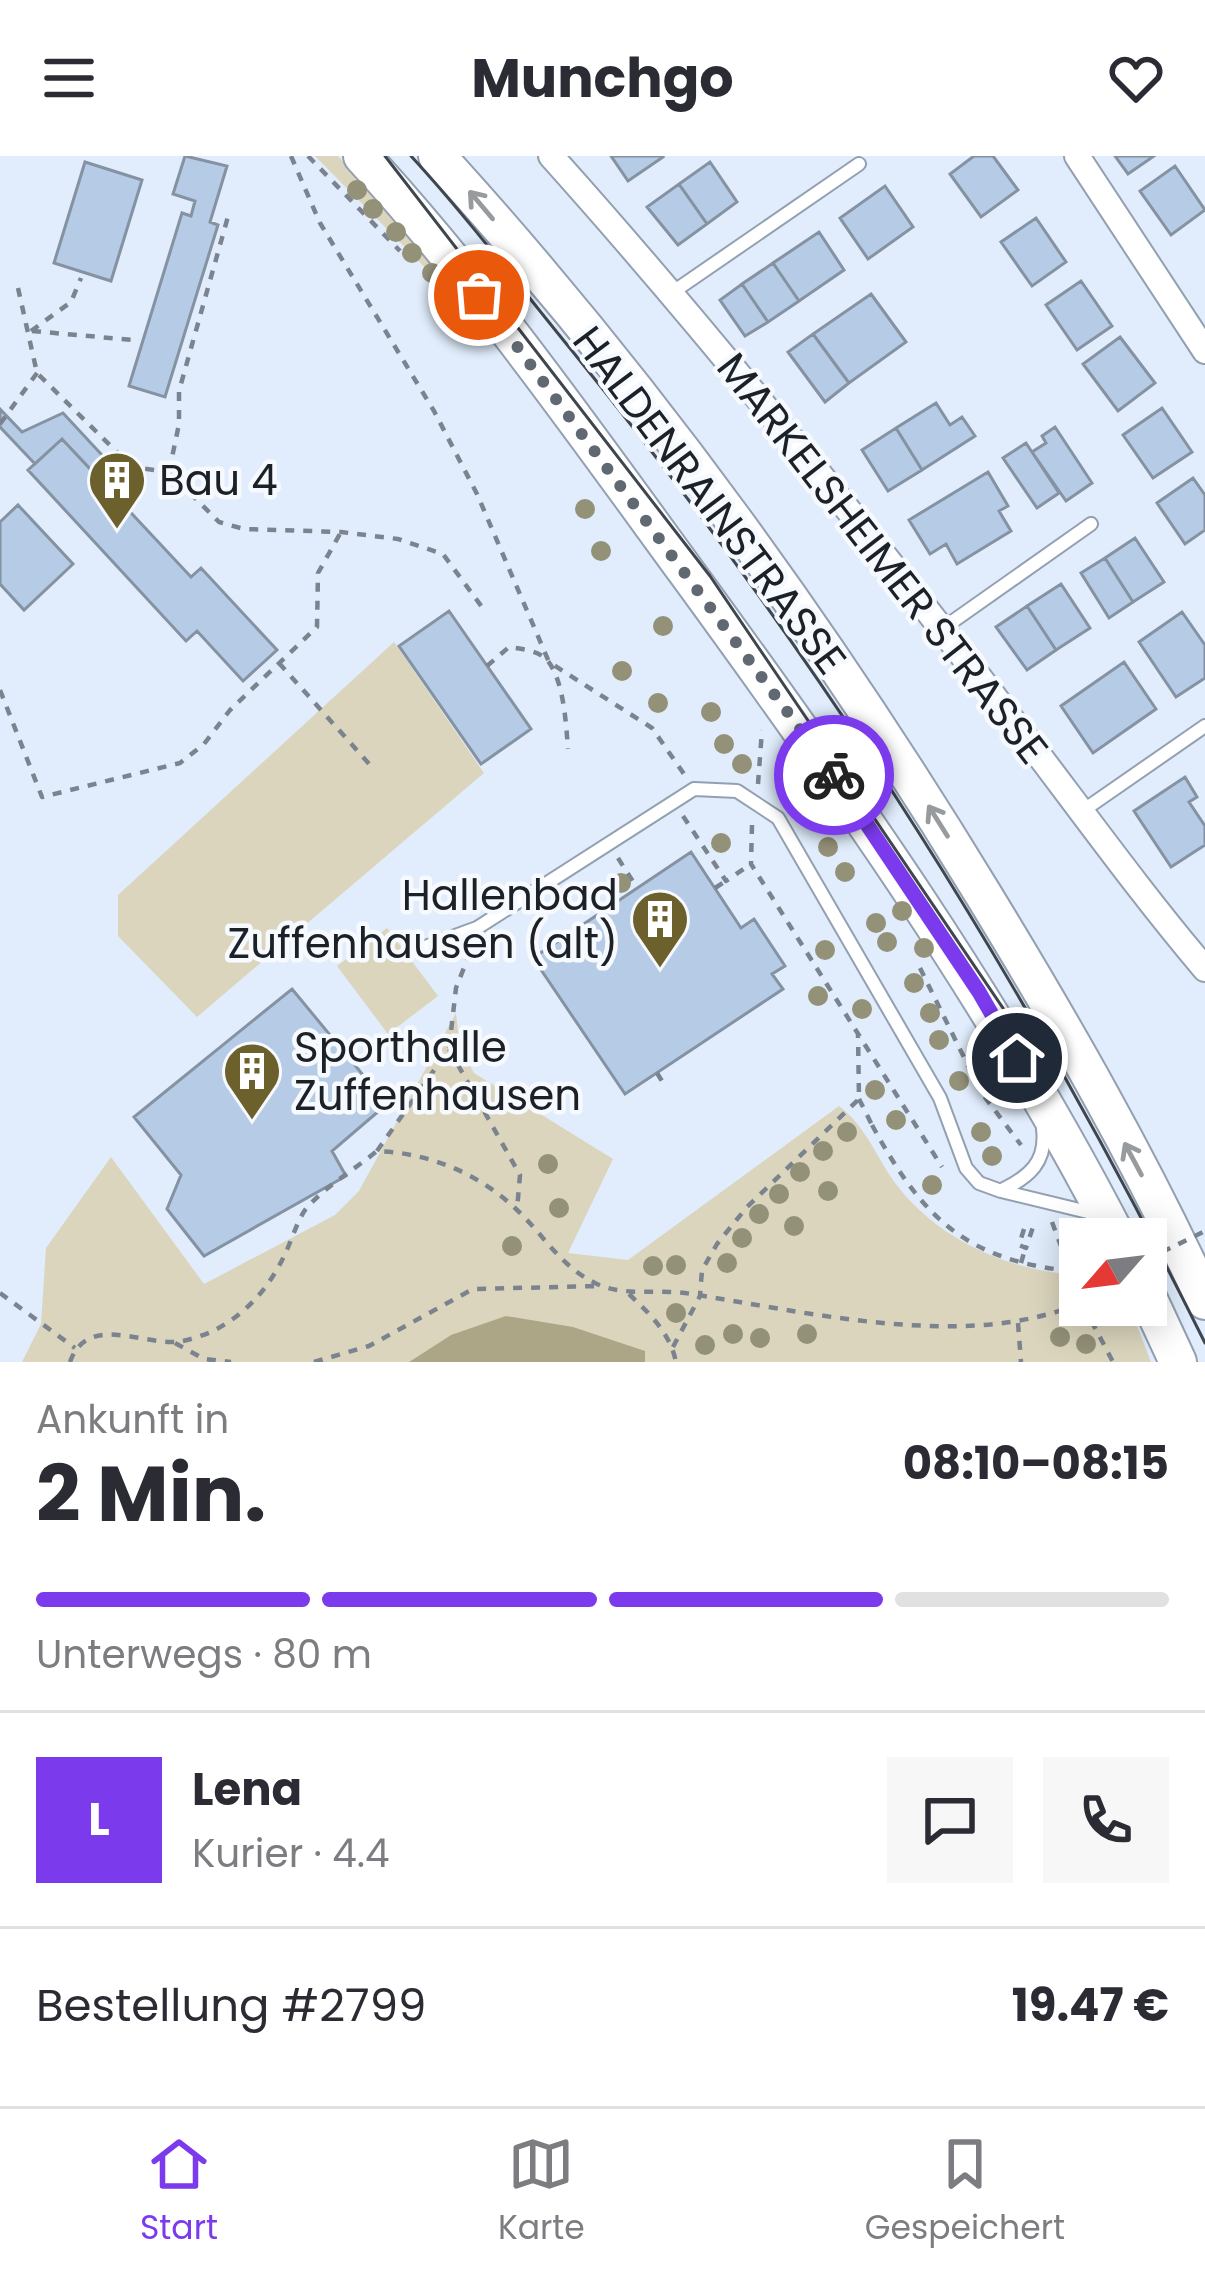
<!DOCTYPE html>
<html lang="de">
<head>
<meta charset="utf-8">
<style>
  body { margin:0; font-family:Poppins,sans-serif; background:#f7f7f7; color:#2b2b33; height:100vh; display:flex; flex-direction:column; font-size:45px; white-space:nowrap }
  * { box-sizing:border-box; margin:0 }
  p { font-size:39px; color:#7c7c81 }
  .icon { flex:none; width:66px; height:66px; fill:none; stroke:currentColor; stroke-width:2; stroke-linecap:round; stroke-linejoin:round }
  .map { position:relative; height:1206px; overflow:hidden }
  .sheet { display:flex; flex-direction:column; background:#fff; flex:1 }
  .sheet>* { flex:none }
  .needle { width:78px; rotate:242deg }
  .controls { position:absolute; left:1059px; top:1062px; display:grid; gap:24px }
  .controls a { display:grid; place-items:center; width:108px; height:108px; border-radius:0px; background:#fff; box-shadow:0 6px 30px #0003; font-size:60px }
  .pin { position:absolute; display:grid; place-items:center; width:102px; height:102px; color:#fff; margin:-51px; border:6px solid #fff; border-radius:50%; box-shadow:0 3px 12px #0007 }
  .courier { position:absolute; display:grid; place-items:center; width:120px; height:120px; margin:-60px; border:9px solid #7c3aed; border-radius:50%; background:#fff; color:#222; box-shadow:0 3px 15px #0007 }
  .overview em { font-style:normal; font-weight:700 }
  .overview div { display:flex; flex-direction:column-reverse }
  .overview { display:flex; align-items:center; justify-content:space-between; height:204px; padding:0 36px }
  h1 { font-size:78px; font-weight:700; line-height:90px }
  .bar { display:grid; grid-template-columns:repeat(4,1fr); gap:18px 12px; align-content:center; height:144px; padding:0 36px }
  .bar i { height:15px; border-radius:9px; background:#e1e1e2 }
  .bar .current { background:#7c3aed }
  .bar p { grid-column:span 4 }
  .line { display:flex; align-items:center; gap:30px; padding:0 36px; border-top:3px solid #e1e1e2 }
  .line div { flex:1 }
  .round { display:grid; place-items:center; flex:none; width:126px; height:126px; border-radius:0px; background:#f7f7f7 }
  header { display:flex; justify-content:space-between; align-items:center; height:156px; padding:0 36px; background:#fff; font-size:54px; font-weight:700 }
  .tabs { display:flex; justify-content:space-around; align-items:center; height:168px; border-top:3px solid #e1e1e2; background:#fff; font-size:33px; color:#7c7c81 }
  .tabs a { display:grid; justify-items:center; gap:6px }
  .tabs .current { color:#7c3aed }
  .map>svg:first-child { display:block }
</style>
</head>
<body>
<header><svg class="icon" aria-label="menu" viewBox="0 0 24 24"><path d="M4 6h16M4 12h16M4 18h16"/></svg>Munchgo<svg class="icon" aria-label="heart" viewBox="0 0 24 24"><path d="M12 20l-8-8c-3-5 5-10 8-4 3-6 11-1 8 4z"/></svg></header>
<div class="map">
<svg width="1205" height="1206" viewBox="0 0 1205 1206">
  <rect width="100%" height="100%" fill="#e1edfc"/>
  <!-- green -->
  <path fill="#dbd5bd" d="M 315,0 L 338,0 L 425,99 L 448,135 Z
    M 394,486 L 484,617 L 197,861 L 118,780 L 118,739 Z
    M 387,772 L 438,840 L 388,878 L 337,810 Z
    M 456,857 L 460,892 L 474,917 L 613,1003 L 568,1097 L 628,1104 L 839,950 C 868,972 877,1004 899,1032 C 942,1086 1013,1116 1080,1119 L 1080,1149 L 1129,1149 L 1151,1206 L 645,1206 L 645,1195 L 451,1179 L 409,1206 L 22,1206 L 41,1168 L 46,1092 L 111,1001 L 204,1128 L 335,1059 L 359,1035 Z"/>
  <!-- water -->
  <path fill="#ada686" d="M 506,1160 L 573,1171 L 645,1195 L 645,1206 L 409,1206 L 451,1179 Z"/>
  <!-- building -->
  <path fill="#b6cbe6" stroke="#8492a2" stroke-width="3" d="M 185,0 L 227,10 L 210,66 L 218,69 L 165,241 L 129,230 L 182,57 L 191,60 L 195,45 L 173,38 Z
    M 611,0 L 662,0 L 663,1 L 628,25 Z
    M 974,0 L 993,0 L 1018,34 L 981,61 L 950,18 Z
    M 1115,0 L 1154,0 L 1128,18 Z
    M 85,6 L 142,24 L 111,125 L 54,107 Z
    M 710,6 L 737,46 L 707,68 L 679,28 Z
    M 1175,10 L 1205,54 L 1171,79 L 1140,35 Z
    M 679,28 L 707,68 L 678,89 L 647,51 Z
    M 885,30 L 913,71 L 868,103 L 840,62 Z
    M 1036,62 L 1066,106 L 1032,130 L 1001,86 Z
    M 819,76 L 844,114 L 799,145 L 773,107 Z
    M 773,107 L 799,145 L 768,166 L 742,128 Z
    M 1081,125 L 1112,170 L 1077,194 L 1046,149 Z
    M 742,128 L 768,166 L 745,180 L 720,144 Z
    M 871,138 L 906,186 L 849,227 L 813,178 Z
    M 813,178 L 849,227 L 825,246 L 788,196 Z
    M 1120,181 L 1155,227 L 1118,255 L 1083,208 Z
    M 936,247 L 950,269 L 962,261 L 975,280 L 922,314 L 896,272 Z
    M 1162,252 L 1192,296 L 1153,322 L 1123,279 Z
    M 0,253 L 22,276 L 63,257 L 127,326 L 115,339 L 62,283 L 35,308 L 0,271 Z
    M 1055,271 L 1092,327 L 1066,345 L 1032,296 L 1046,287 L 1042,280 Z
    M 896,272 L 922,314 L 888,335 L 862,294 Z
    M 62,283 L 191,421 L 201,412 L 277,494 L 243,525 L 197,475 L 186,485 L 28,314 Z
    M 1026,287 L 1059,337 L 1037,352 L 1003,302 Z
    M 988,316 L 1008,350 L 999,355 L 1011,375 L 957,408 L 946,388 L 930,398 L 909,364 Z
    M 1193,322 L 1205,339 L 1205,374 L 1185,388 L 1157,347 Z
    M 18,349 L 73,408 L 24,454 L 0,428 L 0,366 Z
    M 1135,382 L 1164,426 L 1133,446 L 1105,402 Z
    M 1105,402 L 1133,446 L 1109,462 L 1081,417 Z
    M 1061,428 L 1090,472 L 1056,494 L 1027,450 Z
    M 1027,450 L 1056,494 L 1027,514 L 996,471 Z
    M 449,455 L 531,573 L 481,608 L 399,490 Z
    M 1182,456 L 1205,489 L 1205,522 L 1176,541 L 1139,486 Z
    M 1124,506 L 1156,553 L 1093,597 L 1061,550 Z
    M 1185,621 L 1197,641 L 1189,646 L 1205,670 L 1205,689 L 1171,711 L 1134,655 Z
    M 691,696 L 741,772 L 754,763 L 785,810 L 772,818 L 783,833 L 625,938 L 533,802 Z
    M 292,833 L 387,948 L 332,995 L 346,1020 L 204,1100 L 167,1053 L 181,1019 L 134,961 Z"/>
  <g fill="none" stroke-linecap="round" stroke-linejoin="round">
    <defs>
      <path id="lane" d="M 673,136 L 859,8
        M 942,473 L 1091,368
        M 1081,656 L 1205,570
        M 428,790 L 477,772 L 694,633 L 737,635 L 778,662 L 940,942 L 966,1012 L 979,1027 L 1001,1035 L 1096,1058
        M 1002,1034 C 1029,1021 1047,1006 1043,973"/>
      <path id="street" d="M 551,0 C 715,183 867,375 1016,569 C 1079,651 1138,734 1205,813
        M 1077,0 L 1205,195"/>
      <path id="secondary" d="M 362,0 C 480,128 582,273 685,414 C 842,629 996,846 1118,1083
        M 437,0 C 643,226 824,477 983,738 C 1063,869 1141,1005 1205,1145
        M 1146,1137 L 1178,1206"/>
    </defs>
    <!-- lane casing -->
    <use href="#lane" stroke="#93a0b1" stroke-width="16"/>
    <!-- street casing -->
    <use href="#street" stroke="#93a0b1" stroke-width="28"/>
    <!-- secondary casing -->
    <use href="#secondary" stroke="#93a0b1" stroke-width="40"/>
    <!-- path -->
    <path stroke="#7b848e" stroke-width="4.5" stroke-dasharray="9 9" stroke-linecap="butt" d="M 291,0 L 320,67 L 434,255 L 477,338 L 549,506 L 652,572 L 684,618
      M 308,0 L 400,95
      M 18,132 L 37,217 L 132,311 L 169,316 L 219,366 L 244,373 L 341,376 L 398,383 L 443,398 L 482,451
      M 31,175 L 71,146 L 81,122
      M 32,175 L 133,184
      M 0,268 L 37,217
      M 169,316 L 179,268 L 179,235 L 229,57
      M 279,507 L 371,610
      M 487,510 L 509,491 C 521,493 538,494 547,504 C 564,524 566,568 568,593
      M 0,534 L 42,641 L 180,607 L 204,588 L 230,554 L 317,471 L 318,417 L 341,376
      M 758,628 L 762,574
      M 683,660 L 726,725 L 751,708
      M 752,669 L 751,708 L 942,1011
      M 618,702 L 637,732
      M 715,732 L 726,725
      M 920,812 L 981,936 L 1021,989
      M 449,893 L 520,1019 L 517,1054
      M 657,917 L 665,930
      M 859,943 L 872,969
      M 377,995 L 449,893 L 456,832 L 469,799
      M 1052,1066 L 1080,1141
      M 1024,1073 L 1019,1089 L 1026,1092 L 1035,1065
      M 1021,1107 L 1026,1090
      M 0,1137 L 75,1192
      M 629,1138 C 650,1158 670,1177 676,1206
      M 1083,1149 L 1113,1206
      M 1018,1167 L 1021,1206
      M 175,1187 L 204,1203 L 231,1206
      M 673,1191 L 700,1140 L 702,1114 L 717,1088 L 747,1051 L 859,943 L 858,878
      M 70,1206 C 87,1158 140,1188 176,1186 C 187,1185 201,1180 211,1176 C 246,1159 270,1131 286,1096 C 292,1083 297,1066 305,1054 C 324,1031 354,1014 377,995 C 429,997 478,1017 516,1053 C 544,1079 560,1110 595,1127 C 623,1141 655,1133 685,1137 C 803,1155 967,1196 1080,1147
      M 314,1206 L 369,1190 L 473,1133 L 600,1130"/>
    <!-- lane -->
    <use href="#lane" stroke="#fff" stroke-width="12"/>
    <!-- street -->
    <use href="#street" stroke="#fff" stroke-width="24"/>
    <!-- secondary -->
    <use href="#secondary" stroke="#fff" stroke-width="36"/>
    <!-- tram -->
    <path stroke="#3f464e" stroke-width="3" d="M 385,0 L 710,420 L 1028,889
      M 411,0 C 468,62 519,130 573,196 C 825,507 1027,828 1205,1187"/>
    <!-- path-bridge -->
    <path stroke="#7b848e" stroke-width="4.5" stroke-dasharray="9 9" stroke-linecap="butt" d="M 872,969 C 924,1065 968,1106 1080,1116
      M 1146,1104 L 1205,1075"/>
  </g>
  <!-- trees -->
  <g fill="#939178">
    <circle cx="357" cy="34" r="10"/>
    <circle cx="373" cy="53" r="10"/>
    <circle cx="396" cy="76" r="10"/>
    <circle cx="412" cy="97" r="10"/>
    <circle cx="432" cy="117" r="10"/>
    <circle cx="585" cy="353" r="10"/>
    <circle cx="601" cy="395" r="10"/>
    <circle cx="663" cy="470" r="10"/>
    <circle cx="622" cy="515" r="10"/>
    <circle cx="658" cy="547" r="10"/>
    <circle cx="711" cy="556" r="10"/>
    <circle cx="724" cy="588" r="10"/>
    <circle cx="742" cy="608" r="10"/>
    <circle cx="812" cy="664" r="10"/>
    <circle cx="721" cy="687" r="10"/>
    <circle cx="828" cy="691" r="10"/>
    <circle cx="845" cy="716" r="10"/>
    <circle cx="621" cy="727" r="10"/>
    <circle cx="902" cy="755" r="10"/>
    <circle cx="876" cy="767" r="10"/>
    <circle cx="887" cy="786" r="10"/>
    <circle cx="924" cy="792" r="10"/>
    <circle cx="825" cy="794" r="10"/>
    <circle cx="914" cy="827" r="10"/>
    <circle cx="818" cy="840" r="10"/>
    <circle cx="862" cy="853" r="10"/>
    <circle cx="930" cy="857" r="10"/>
    <circle cx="939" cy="884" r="10"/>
    <circle cx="959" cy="925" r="10"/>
    <circle cx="875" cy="934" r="10"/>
    <circle cx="896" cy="964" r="10"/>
    <circle cx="847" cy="976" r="10"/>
    <circle cx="981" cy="976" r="10"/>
    <circle cx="823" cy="995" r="10"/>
    <circle cx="992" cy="1000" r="10"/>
    <circle cx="548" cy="1008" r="10"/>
    <circle cx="800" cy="1016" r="10"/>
    <circle cx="932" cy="1029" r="10"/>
    <circle cx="828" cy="1035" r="10"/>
    <circle cx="779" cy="1038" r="10"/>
    <circle cx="559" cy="1052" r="10"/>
    <circle cx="759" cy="1058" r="10"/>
    <circle cx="794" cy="1070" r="10"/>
    <circle cx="742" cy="1082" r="10"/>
    <circle cx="512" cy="1090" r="10"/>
    <circle cx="727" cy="1107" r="10"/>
    <circle cx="676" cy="1109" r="10"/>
    <circle cx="653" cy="1110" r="10"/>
    <circle cx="676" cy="1157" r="10"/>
    <circle cx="733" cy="1178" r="10"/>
    <circle cx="807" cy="1178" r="10"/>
    <circle cx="1060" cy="1181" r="10"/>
    <circle cx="760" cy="1182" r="10"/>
    <circle cx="1086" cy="1188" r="10"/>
    <circle cx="705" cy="1189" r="10"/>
  </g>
  <!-- one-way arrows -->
  <defs><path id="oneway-shaft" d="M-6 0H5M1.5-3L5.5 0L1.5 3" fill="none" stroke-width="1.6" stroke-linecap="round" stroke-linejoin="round" transform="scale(3)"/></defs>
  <g stroke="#989b9e">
    <use href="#oneway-shaft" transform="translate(481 49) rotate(-130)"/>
    <use href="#oneway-shaft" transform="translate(938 665) rotate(-122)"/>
    <use href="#oneway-shaft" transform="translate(1133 1003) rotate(-118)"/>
  </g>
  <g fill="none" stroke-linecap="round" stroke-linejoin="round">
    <!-- done -->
    <path stroke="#606872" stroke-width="12" stroke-dasharray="0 21.6" d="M 479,139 L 834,619"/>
    <!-- route -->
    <path stroke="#7c3aed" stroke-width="15" d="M 834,619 L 979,836 L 1017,902"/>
  </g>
  <!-- icons -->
  <defs>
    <symbol id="building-pin" viewBox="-11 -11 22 30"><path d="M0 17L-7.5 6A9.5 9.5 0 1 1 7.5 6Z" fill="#6c602d" stroke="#f6f9fd"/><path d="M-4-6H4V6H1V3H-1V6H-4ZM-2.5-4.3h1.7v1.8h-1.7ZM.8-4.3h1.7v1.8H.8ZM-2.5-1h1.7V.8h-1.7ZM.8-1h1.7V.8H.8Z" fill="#fff"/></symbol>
  </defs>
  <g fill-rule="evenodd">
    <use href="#building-pin" x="84" y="291" width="66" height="90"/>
    <use href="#building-pin" x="627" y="730" width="66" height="90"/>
    <use href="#building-pin" x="219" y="882" width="66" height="90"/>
  </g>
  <g text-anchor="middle" stroke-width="9" stroke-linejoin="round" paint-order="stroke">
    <!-- poi labels -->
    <g font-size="42" fill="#1b2127" stroke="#f6f9fd" text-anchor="start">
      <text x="159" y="339">Bau 4</text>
      <text x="618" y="754" text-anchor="end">Hallenbad<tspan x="618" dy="48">Zuffenhausen (alt)</tspan></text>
      <text x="294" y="906">Sporthalle<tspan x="294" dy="48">Zuffenhausen</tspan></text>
    </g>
    <!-- street labels -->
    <g font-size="42" fill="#1b2127" stroke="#f6f9fd">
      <text transform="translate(710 344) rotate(53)" y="15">HALDENRAINSTRASSE</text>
      <text transform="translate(883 402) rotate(52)" y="15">MARKELSHEIMER STRASSE</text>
    </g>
  </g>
</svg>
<div class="controls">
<a><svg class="needle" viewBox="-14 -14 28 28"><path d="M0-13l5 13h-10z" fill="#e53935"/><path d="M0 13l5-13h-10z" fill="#7c7c81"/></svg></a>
</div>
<div class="pin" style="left:479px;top:139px;background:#ea580c"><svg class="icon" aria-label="bag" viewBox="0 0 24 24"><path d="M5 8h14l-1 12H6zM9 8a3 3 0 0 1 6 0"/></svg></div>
<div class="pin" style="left:1017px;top:902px;background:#1f2937"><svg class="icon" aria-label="home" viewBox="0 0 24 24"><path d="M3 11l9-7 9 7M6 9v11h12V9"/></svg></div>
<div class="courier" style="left:834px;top:619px"><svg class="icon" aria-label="bike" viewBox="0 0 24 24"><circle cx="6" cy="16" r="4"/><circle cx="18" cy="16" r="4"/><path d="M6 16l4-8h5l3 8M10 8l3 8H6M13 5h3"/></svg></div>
</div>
<section class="sheet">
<div class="overview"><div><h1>2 Min.</h1><p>Ankunft in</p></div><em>08:10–08:15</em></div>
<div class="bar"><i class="current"></i><i class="current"></i><i class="current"></i><i></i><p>Unterwegs · 80 m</p></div>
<div class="line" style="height:216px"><b class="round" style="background:#7c3aed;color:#fff">L</b><div><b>Lena</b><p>Kurier · 4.4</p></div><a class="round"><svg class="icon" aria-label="chat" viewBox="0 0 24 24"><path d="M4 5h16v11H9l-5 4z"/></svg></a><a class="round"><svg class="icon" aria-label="phone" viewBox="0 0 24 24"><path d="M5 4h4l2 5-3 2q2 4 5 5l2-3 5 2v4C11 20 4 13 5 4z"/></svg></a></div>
<div class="line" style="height:156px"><div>Bestellung #2799</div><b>19.47 €</b></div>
</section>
<nav class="tabs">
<a class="current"><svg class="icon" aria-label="home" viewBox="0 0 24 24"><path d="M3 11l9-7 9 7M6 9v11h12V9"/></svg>Start</a>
<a><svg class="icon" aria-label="map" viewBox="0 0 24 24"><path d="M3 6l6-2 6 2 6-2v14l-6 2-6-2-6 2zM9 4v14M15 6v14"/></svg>Karte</a>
<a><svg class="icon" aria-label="saved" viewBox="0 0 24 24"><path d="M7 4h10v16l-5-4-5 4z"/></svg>Gespeichert</a>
</nav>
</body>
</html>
